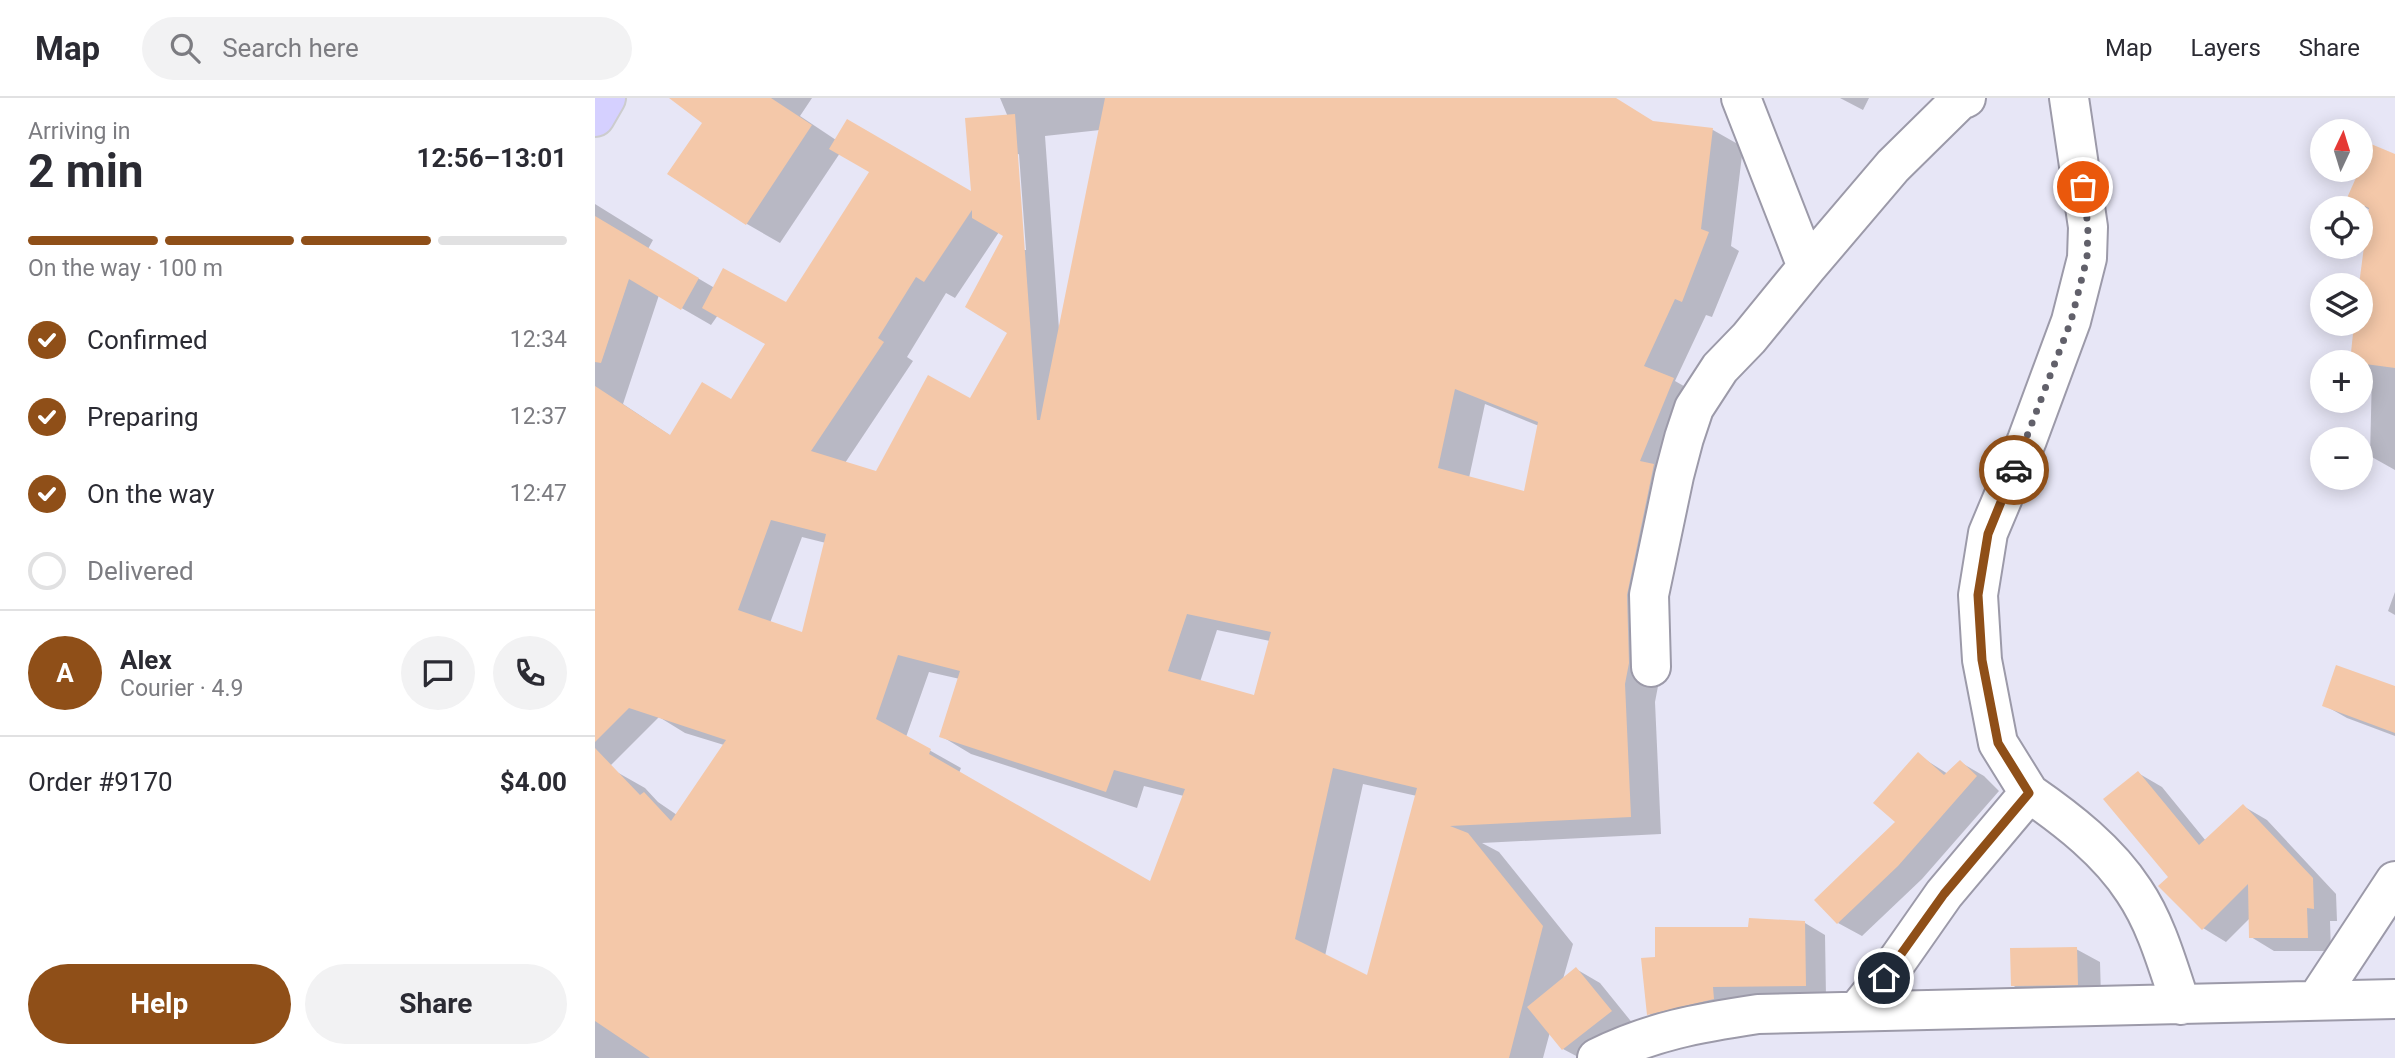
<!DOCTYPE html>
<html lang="en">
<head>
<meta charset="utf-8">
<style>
  body { margin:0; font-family:Roboto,sans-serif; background:#f2f2f3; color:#2b2b33; height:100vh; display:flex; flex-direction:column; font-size:26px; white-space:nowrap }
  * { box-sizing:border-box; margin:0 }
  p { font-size:23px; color:#7c7c81 }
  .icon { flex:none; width:38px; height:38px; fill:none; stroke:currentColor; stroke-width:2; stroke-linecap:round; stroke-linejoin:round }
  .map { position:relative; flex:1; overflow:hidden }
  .side { display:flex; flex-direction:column; background:#fff; width:595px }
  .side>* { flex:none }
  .needle { width:46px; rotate:4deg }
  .controls { position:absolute; left:1715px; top:21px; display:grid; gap:14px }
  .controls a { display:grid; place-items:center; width:63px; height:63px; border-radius:50%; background:#fff; box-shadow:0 4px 18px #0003; font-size:35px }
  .pin { position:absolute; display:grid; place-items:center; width:60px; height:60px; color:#fff; margin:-30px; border:4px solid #fff; border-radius:50%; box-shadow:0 2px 7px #0007 }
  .courier { position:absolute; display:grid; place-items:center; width:70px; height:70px; margin:-35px; border:5px solid #8f4f18; border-radius:50%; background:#fff; color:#222; box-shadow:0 2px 9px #0007 }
  .overview em { font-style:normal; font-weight:700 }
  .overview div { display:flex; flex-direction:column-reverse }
  .overview { display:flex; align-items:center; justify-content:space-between; height:119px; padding:0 28px }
  h1 { font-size:46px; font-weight:700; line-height:52px }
  .bar { display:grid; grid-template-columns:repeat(4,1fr); gap:10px 7px; align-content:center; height:84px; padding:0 28px }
  .bar i { height:9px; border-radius:5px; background:#e1e1e2 }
  .bar .selected { background:#8f4f18 }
  .bar p { grid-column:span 4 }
  .line { display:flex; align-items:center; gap:18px; padding:0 28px; border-top:2px solid #e1e1e2 }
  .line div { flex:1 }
  .round { display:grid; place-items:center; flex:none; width:74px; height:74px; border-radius:37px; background:#f2f2f3 }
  ol { padding:0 28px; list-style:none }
  li { display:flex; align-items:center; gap:21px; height:77px }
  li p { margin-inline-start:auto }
  li .icon { padding:7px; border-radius:50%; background:#8f4f18; color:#fff; stroke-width:4 }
  li:last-child { color:#7c7c81 }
  li i { width:38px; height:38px; border:4px solid #e1e1e2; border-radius:50% }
  .primary-button { display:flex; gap:14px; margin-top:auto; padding:14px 28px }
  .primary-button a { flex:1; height:80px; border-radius:42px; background:#8f4f18; color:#fff; font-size:28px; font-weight:700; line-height:80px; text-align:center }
  .primary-button a+a { background:#f2f2f3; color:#2b2b33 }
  header { display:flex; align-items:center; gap:42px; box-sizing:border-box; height:98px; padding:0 35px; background:#fff; border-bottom:2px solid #e1e1e2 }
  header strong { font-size:33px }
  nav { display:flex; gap:38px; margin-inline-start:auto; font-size:24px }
  .search { width:490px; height:63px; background:#f2f2f3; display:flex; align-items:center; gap:18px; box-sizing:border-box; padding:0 24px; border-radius:38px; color:#7c7c81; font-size:26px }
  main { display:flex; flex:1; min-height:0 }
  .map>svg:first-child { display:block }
</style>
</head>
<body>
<header>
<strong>Map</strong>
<div class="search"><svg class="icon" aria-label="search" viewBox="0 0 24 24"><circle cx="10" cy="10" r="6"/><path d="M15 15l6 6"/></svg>Search here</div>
<nav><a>Map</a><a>Layers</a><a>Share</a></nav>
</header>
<main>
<section class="side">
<div class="overview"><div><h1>2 min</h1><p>Arriving in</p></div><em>12:56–13:01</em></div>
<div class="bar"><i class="selected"></i><i class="selected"></i><i class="selected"></i><i></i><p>On the way · 100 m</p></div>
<ol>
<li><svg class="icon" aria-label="check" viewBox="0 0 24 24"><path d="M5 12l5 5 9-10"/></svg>Confirmed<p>12:34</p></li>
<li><svg class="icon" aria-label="check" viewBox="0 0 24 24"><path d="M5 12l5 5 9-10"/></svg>Preparing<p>12:37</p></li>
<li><svg class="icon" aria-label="check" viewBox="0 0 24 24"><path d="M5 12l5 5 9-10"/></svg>On the way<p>12:47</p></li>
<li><i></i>Delivered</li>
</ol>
<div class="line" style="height:126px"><b class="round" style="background:#8f4f18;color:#fff">A</b><div><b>Alex</b><p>Courier · 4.9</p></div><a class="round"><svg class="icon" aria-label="chat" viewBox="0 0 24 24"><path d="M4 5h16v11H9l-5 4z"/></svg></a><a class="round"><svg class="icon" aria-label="phone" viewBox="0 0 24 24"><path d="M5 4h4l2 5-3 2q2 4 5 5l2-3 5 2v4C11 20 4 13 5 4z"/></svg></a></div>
<div class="line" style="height:91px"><div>Order #9170</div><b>$4.00</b></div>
<div class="primary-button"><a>Help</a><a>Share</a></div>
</section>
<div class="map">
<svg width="1800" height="960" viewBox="0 0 1800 960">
  <rect width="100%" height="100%" fill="#e7e6f6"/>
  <!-- shadow -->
  <path fill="#0003" fill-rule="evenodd" d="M 77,0 L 217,0 L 205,18 L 241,42 L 377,96 L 413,19 L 405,0 L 1018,0 L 1059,25 L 1118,32 L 1148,49 L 1136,148 L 1144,153 L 1117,219 L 1111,217 L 1080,283 L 1108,299 L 1062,515 L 1064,583 L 1060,604 L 1066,736 L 887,745 L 904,754 L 978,846 L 968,881 L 981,871 L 1005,885 L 1039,927 L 985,960 L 968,951 L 955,934 L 948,960 L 0,960 L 0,701 L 20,673 L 50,690 L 63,704 L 82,717 L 129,647 L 90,635 L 64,619 L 0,683 L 0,106 L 58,142 L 53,151 L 118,189 L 192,206 L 277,73 L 245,55 L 185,145 L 152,126 L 110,24 ZM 505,32 L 464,231 L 450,38 ZM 424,56 L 431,152 L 428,152 L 421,57 ZM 404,134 L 411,138 L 414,234 L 376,302 L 282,375 L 250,365 L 318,263 L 312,259 L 351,195 L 360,200 ZM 64,197 L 116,227 L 123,217 L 173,246 L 136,303 L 76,338 L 28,306 ZM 890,306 L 944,328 L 930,395 L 874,380 ZM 207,439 L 231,445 L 208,536 L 175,525 ZM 622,532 L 675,543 L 660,599 L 605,584 ZM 334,574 L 365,581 L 346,638 L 376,656 L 542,710 L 549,688 L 589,698 L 556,785 L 364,675 L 366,670 L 311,639 ZM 768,686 L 822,698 L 773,880 L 730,858 Z
    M 1245,0 L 1274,0 L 1268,12 Z
    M 1800,58 L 1800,372 L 1775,358 L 1777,275 L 1766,268 L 1766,264 L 1757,263 L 1761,226 L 1766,226 L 1766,188 L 1775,112 L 1755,100 Z
    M 1800,494 L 1800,517 L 1793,513 Z
    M 1800,590 L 1800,638 L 1752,620 L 1729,607 Z
    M 1323,657 L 1353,676 L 1365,664 L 1389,678 L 1404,693 L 1327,781 L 1267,838 L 1243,825 L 1303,724 Z
    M 1543,675 L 1567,689 L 1611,743 L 1648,708 L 1672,722 L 1741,796 L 1742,823 L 1735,823 L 1736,853 L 1679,853 L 1656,839 L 1655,820 L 1631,844 L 1608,830 L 1575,779 Z
    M 1210,825 L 1230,837 L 1231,899 L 1138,900 L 1139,912 L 1074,927 L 1054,916 L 1062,860 Z
    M 1481,851 L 1505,864 L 1506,899 L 1441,901 L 1417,887 Z"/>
  <!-- building -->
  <path fill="#f4c8a9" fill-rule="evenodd" d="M 74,0 L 176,0 L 217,27 L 151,127 L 72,76 L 107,25 Z
    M 510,0 L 1021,0 L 1058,23 L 1118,30 L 1106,131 L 1114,134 L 1087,204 L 1080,201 L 1049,268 L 1079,280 L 1045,363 L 1059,366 L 1032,497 L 1034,565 L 1030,586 L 1036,719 L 855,728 L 873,735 L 948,828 L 914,960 L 55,960 L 0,923 L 0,650 L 45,697 L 49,694 L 76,723 L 131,642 L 34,610 L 0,644 L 0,288 L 75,337 L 107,284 L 136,301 L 170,246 L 107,210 L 128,170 L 191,204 L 274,74 L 234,51 L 252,21 L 376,93 L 370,20 L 420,16 L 442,322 L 445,322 ZM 377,112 L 377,120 L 408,138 L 370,209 L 412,235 L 375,300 L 333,277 L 281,373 L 216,353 L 289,244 L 283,240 L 321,179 L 329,184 ZM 860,291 L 943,324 L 929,393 L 843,370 ZM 176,422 L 231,436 L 207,534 L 143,512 ZM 592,516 L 676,534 L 659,597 L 573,573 ZM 303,557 L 365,573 L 344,639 L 511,694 L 519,672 L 590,691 L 555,783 L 334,656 L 336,651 L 281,621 ZM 738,670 L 822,690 L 772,877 L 700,841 Z
    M 1776,46 L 1800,56 L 1800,270 L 1755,264 L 1759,226 L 1766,226 L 1764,187 L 1774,110 L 1752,100 Z
    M 0,118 L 104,180 L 86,212 L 34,181 L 6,265 L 0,264 Z
    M 1741,567 L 1800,588 L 1800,635 L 1727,608 Z
    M 1323,654 L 1349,677 L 1365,662 L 1382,678 L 1303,768 L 1242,826 L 1219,802 L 1300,724 L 1278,705 Z
    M 1543,673 L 1604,747 L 1648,706 L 1718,780 L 1719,811 L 1712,810 L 1713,840 L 1654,840 L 1653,786 L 1607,832 L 1563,788 L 1573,779 L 1508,701 Z
    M 1154,820 L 1210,823 L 1211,888 L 1118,889 L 1119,901 L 1052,917 L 1046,860 L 1060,859 L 1060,829 L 1153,829 Z
    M 1482,849 L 1483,887 L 1416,888 L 1415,850 Z
    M 981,869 L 1017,913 L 967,952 L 932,909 Z"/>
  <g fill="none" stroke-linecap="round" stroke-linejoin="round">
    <defs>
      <path id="minor" d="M 1146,0 L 1212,169
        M 1056,569 L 1054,497 L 1079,378 L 1089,340 L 1099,310 L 1125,270 L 1154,240 L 1212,169 L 1298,68 L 1365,2 L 1371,0
        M 1434,695 L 1403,645 L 1387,562 L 1383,497 L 1393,435 L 1432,342 L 1476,223 L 1492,160 L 1493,129 L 1474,0
        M 1721,903 L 1800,783
        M 1262,913 L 1300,866 L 1349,796 L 1434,695 C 1473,722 1513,753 1539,793 C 1562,827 1573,869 1586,907
        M 1002,960 C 1057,933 1103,925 1163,916 L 1800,901"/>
      <path id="highway" d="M 0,19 L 11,0"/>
    </defs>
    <!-- minor casing -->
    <use href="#minor" stroke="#9c9aa9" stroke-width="42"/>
    <!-- highway casing -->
    <use href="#highway" stroke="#ccccce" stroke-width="42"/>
    <!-- minor -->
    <use href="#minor" stroke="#fff" stroke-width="38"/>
    <!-- highway -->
    <use href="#highway" stroke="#d5d0ff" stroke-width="38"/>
  </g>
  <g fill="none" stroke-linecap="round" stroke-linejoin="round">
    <!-- done -->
    <path stroke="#61606a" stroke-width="7" stroke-dasharray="0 12.6" d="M 1419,372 L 1476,223 L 1492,160 L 1493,129 L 1488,89"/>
    <!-- route -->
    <path stroke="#8f4f18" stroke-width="9" d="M 1289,880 L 1349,796 L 1434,695 L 1403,645 L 1387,562 L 1383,497 L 1393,436 L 1419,372"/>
  </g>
</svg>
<div class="controls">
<a><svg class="needle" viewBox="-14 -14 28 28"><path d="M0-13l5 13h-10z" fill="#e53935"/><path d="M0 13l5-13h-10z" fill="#7c7c81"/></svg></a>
<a><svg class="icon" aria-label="locate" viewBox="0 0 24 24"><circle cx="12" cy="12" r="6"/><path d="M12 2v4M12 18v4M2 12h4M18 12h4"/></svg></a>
<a><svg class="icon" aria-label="layers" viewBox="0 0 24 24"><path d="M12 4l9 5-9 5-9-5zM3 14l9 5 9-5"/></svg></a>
<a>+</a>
<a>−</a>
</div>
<div class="pin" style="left:1488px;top:89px;background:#ea580c"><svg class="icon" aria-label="bag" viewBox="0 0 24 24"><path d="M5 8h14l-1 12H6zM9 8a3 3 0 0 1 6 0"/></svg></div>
<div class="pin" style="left:1289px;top:880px;background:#1f2937"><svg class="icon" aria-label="home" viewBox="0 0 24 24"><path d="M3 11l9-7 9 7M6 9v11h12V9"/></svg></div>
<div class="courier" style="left:1419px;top:372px"><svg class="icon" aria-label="car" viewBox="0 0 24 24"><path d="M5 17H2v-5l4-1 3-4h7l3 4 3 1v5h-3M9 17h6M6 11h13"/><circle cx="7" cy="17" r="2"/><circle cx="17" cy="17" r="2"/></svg></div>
</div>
</main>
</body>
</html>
